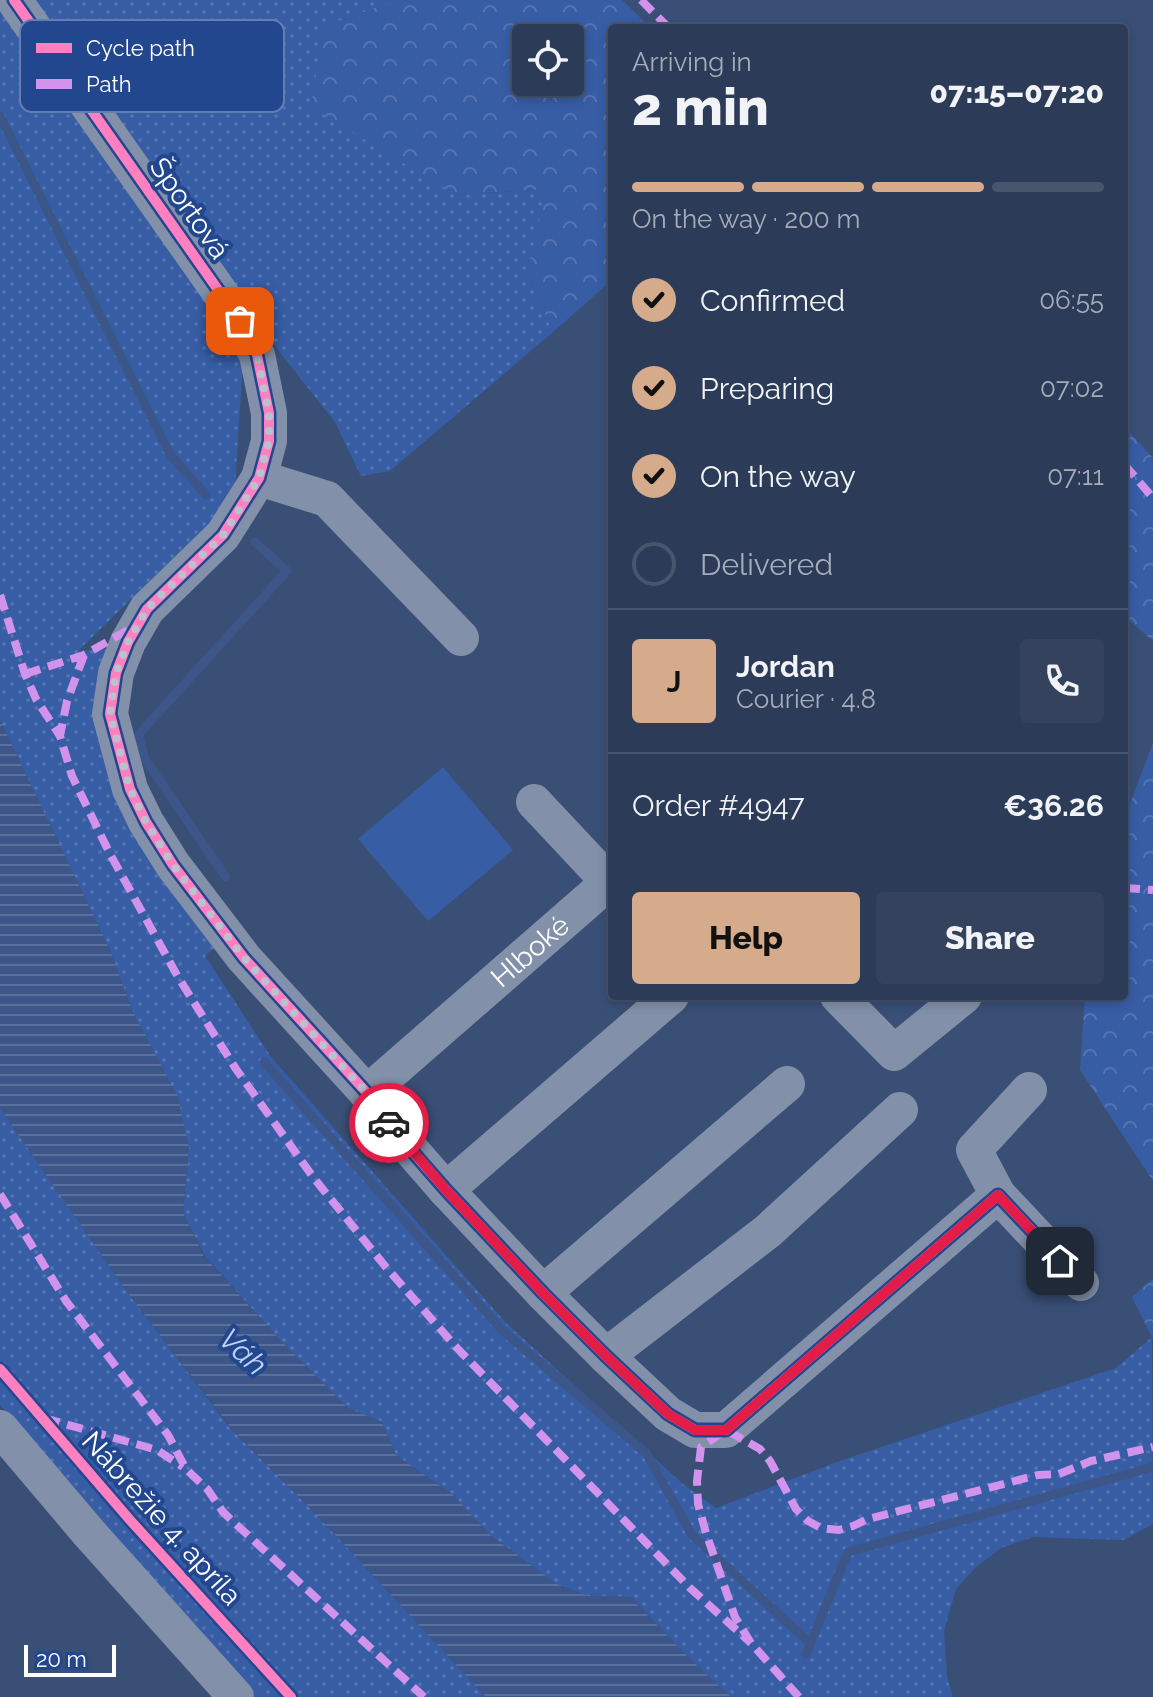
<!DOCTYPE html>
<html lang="en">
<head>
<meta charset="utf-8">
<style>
  body { margin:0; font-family:Raleway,sans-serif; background:#34425e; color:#f1f3f6; height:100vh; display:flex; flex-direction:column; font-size:30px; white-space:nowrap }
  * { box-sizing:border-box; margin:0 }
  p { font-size:26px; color:#a6adba }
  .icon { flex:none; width:44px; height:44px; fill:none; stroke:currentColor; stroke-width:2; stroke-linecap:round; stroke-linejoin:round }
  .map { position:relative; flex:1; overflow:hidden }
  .details { position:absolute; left:608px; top:24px; width:520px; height:976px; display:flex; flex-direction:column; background:#2c3b58; border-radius:8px; box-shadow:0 4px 12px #0003,0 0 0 2px #48556e }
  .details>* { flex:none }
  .buttons { position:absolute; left:512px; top:24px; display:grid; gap:16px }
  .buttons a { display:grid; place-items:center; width:72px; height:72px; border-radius:8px; background:#2c3b58; box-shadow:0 4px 12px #0003,0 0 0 2px #48556e; font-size:40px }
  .scale { position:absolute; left:24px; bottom:20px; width:92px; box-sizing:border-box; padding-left:8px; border:4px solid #fff; border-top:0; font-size:22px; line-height:28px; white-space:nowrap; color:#fff; -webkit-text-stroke:6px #22478f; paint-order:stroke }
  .pin { position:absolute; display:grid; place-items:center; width:68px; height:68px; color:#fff; margin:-34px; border-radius:16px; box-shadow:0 4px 12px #0006 }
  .courier { position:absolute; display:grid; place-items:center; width:80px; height:80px; margin:-40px; border:6px solid #e11d48; border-radius:50%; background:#fff; color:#222; box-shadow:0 2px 10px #0007 }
  .headline em { font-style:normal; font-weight:800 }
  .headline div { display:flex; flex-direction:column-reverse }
  .headline { display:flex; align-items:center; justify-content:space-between; height:136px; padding:0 24px }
  h1 { font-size:52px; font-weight:800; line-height:60px }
  .bar { display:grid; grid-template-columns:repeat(4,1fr); gap:12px 8px; align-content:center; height:96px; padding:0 24px }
  .bar i { height:10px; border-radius:6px; background:#48556e }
  .bar .on { background:#d6ab8b }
  .bar p { grid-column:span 4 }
  .line { display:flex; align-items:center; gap:20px; padding:0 24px; border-top:2px solid #48556e }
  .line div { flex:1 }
  .round { display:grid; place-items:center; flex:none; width:84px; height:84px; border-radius:8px; background:#34425e }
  ol { padding:0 24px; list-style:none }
  li { display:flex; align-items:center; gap:24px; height:88px }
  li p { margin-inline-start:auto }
  li .icon { padding:8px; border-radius:50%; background:#d6ab8b; color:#111; stroke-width:4 }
  li:last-child { color:#a6adba }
  li i { width:44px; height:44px; border:4px solid #48556e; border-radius:50% }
  .cta { display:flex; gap:16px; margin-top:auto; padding:16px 24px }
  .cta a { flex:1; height:92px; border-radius:8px; background:#d6ab8b; color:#111; font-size:32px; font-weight:800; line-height:92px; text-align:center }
  .cta a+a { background:#34425e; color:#f1f3f6 }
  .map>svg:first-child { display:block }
</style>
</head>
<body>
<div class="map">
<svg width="1153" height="1697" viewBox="0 0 1153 1697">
  <defs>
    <pattern id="grass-dots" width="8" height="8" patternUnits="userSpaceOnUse" patternTransform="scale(2)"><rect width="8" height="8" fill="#375da5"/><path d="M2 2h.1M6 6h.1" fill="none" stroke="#5575b2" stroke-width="1.8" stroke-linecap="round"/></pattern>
    <pattern id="forest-crowns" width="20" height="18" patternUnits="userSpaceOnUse" patternTransform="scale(2)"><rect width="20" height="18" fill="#375da5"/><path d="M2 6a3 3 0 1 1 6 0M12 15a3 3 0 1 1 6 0" fill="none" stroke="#5575b2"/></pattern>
    <pattern id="water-rules" width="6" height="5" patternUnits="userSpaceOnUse" patternTransform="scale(2)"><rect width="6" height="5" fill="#3d5689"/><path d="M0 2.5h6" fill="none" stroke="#5a6f9b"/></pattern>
  </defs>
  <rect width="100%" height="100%" fill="#3a4f76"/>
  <!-- grass -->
  <path fill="url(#grass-dots)" d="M 27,0 L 386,0 L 388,3 L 456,195 L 547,189 L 527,274 L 553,332 L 390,471 L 361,476 L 335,422 L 271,341 L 134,146 Z
    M 0,3 L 223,315 L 243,361 L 235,486 L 211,521 L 78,651 L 136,646 L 123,720 L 136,776 L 232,932 L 205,956 L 271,1057 L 506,1323 L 683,1484 L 716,1508 L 837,1462 L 1116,1368 L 1152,1337 L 1153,1524 L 1123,1540 L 1033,1537 L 1001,1548 L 975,1568 L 956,1589 L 944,1631 L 947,1677 L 953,1697 L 731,1697 L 688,1657 L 631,1597 L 588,1596 L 555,1583 L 489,1534 L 452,1494 L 396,1455 L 382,1422 L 348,1408 L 281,1341 L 205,1256 L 183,1213 L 189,1148 L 132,1010 L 110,950 L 0,720 Z
    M 0,1108 L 127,1292 L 230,1428 L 312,1510 L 486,1697 L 255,1697 L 0,1405 Z"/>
  <!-- forest -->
  <path fill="url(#forest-crowns)" fill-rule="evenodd" d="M 386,0 L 622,0 L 651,28 L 612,28 L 612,280 L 553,332 L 527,274 L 546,189 L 456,195 L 311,107 L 324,26 L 388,3 ZM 570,38 L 570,82 L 526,82 L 526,38 Z
    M 1124,426 L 1153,458 L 1153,641 L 1124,616 Z
    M 1153,743 L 1153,1181 L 1080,1070 L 1085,996 L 1124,996 L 1124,819 Z
    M 1153,1279 L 1153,1339 L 1132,1297 Z"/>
  <!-- pitch -->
  <path fill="#375da5" d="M 443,767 L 513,850 L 428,921 L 358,839 Z"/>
  <!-- water -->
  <path fill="url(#water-rules)" d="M 0,720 L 110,950 L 132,1010 L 178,1097 L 189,1148 L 183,1213 L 204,1256 L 281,1341 L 348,1408 L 382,1422 L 396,1455 L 452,1494 L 489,1534 L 555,1583 L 588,1596 L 630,1597 L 688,1657 L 731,1697 L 486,1697 L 312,1510 L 231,1428 L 127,1292 L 0,1108 Z"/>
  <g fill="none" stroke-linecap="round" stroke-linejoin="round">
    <!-- stream -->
    <path stroke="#3d5689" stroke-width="9" d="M 0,116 L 171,456 L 206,495
      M 226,877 L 144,758 L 139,734 L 287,571 L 255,542
      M 264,1062 L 501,1329 L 647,1454 L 692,1535 L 810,1643
      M 806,1654 L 848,1552 L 1153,1467"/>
    <!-- minor -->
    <g stroke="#8290a9" stroke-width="36">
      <path d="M 14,0 L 240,321 L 257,355 L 269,413 L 269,441 L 259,478 L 223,535 L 147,609 L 128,642 L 116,673 L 110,714 L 130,789 L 146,822 L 173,865 L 244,958 L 367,1093 L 398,1135 L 446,1190 L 543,1293 L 606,1356 L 668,1414 L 695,1430 L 726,1430 L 998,1195 L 1081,1283"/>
      <path d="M 259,478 L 327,499 L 461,638"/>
      <path d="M 838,996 L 894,1053 L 964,996"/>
      <path id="s1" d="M 367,1093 L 609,882 L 534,802"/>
      <path d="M 446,1190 L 671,996"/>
      <path d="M 998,1195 L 974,1150 L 1029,1090"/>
      <path d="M 543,1293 L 787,1084"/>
      <path d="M 606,1356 L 768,1231 L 900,1110"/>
      <path d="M 0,1428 L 89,1533 L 236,1697"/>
    </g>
    <!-- quiet -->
    <path stroke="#d193ec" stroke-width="8" stroke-dasharray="16 8" stroke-linecap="butt" d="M 641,0 L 669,28
      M 1124,464 L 1153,498
      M 0,595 L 25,674 L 36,699 L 60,736
      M 84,655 L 67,701 L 60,736 L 72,776 L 110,854 L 178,977 L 236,1069 L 313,1177 L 385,1266 L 457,1348 L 690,1588 L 751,1643
      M 25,674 L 84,655 L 135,626
      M 1124,888 L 1153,890
      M 0,1194 L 66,1301 L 168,1435 L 186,1469 L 208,1490 L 223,1512 L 239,1527 L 424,1697
      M 44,1418 L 157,1450 L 183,1467
      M 799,1697 L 751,1643 L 735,1617 L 706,1533 L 698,1504 L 697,1481 L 701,1447 L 726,1430 L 760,1449 L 770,1461 L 796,1509 L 808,1521 L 821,1528 L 839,1530 L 853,1526 L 868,1519 L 1038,1475 L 1059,1474 L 1091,1461 L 1153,1447"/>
    <defs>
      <path id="cycleway" d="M 14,0 L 240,321 L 257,355 L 269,413 L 269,441 L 259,478 L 223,535 L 147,609 L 128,642 L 116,673 L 110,714 L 130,789 L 146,822 L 173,865 L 244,958 L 367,1093 L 398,1135 L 446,1190 L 543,1293 L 606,1356 L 668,1414 L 695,1430 L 726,1430 L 998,1195 L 1081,1283
        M 0,1369 L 130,1520 L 291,1697"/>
    </defs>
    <!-- cycleway casing -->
    <use href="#cycleway" stroke="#22478f" stroke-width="15"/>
    <!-- cycleway -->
    <use href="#cycleway" stroke="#ff80c0" stroke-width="10"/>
  </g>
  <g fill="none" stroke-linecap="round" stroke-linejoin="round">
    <!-- done -->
    <path stroke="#bac1cf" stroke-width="8" stroke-dasharray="0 14.4" d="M 240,321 L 257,355 L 269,413 L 269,441 L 259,478 L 223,535 L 147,609 L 128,642 L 116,673 L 110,714 L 130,789 L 146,822 L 173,865 L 244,958 L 367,1093 L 389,1123"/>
    <!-- route -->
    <path stroke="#e11d48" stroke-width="10" d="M 389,1123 L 446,1190 L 543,1293 L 606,1356 L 668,1414 L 695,1430 L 726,1430 L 998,1195 L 1060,1261"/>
  </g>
  <g text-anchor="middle" stroke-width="8" stroke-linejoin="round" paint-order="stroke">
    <!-- street labels -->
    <g font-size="28" fill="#fff" stroke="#22478f">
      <text transform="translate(190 208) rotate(55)" y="10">Športová</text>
      <text dy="10" stroke="none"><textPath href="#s1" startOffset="216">Hlboké</textPath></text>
      <text transform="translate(162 1518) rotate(48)" y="10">Nábrežie 4. apríla</text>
    </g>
    <!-- water labels -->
    <g font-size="30" font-style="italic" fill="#bed1f3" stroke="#22478f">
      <text transform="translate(243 1352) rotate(43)" y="10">Váh</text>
    </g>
  </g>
  <!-- legend -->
  <rect x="20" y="20" width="264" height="92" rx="12" fill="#22478f" stroke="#647eb1" stroke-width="2"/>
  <rect x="36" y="43" width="36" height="10" fill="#ff80c0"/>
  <rect x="36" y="79" width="36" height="10" fill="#d193ec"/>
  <g font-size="22" fill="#fff">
    <text x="86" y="56">Cycle path</text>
    <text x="86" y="92">Path</text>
  </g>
</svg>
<div class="buttons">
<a><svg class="icon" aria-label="locate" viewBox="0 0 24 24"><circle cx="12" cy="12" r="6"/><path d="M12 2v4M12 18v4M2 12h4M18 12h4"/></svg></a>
</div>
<div class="scale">20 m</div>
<div class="pin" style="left:240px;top:321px;background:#ea580c"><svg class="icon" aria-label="bag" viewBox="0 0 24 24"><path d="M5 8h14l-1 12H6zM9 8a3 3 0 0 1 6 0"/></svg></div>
<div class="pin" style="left:1060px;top:1261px;background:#1f2937"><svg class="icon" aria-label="home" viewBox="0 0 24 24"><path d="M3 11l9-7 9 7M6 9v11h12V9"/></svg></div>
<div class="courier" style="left:389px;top:1123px"><svg class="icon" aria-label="car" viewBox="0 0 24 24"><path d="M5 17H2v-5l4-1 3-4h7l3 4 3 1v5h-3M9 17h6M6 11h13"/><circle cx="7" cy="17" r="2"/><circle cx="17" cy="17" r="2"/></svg></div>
<section class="details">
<div class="headline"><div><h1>2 min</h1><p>Arriving in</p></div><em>07:15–07:20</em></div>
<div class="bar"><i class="on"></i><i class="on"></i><i class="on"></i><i></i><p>On the way · 200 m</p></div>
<ol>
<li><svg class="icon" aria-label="check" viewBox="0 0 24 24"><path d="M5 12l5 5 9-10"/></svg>Confirmed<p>06:55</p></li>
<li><svg class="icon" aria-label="check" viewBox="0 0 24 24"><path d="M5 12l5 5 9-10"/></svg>Preparing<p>07:02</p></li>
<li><svg class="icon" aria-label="check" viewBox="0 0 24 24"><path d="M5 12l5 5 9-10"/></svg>On the way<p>07:11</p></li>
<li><i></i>Delivered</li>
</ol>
<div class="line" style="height:144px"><b class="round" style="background:#d6ab8b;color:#111">J</b><div><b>Jordan</b><p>Courier · 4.8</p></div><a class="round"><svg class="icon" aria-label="phone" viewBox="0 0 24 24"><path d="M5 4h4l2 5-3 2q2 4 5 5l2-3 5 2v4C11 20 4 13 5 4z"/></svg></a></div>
<div class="line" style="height:104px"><div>Order #4947</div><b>€36.26</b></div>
<div class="cta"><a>Help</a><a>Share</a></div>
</section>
</div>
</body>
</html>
